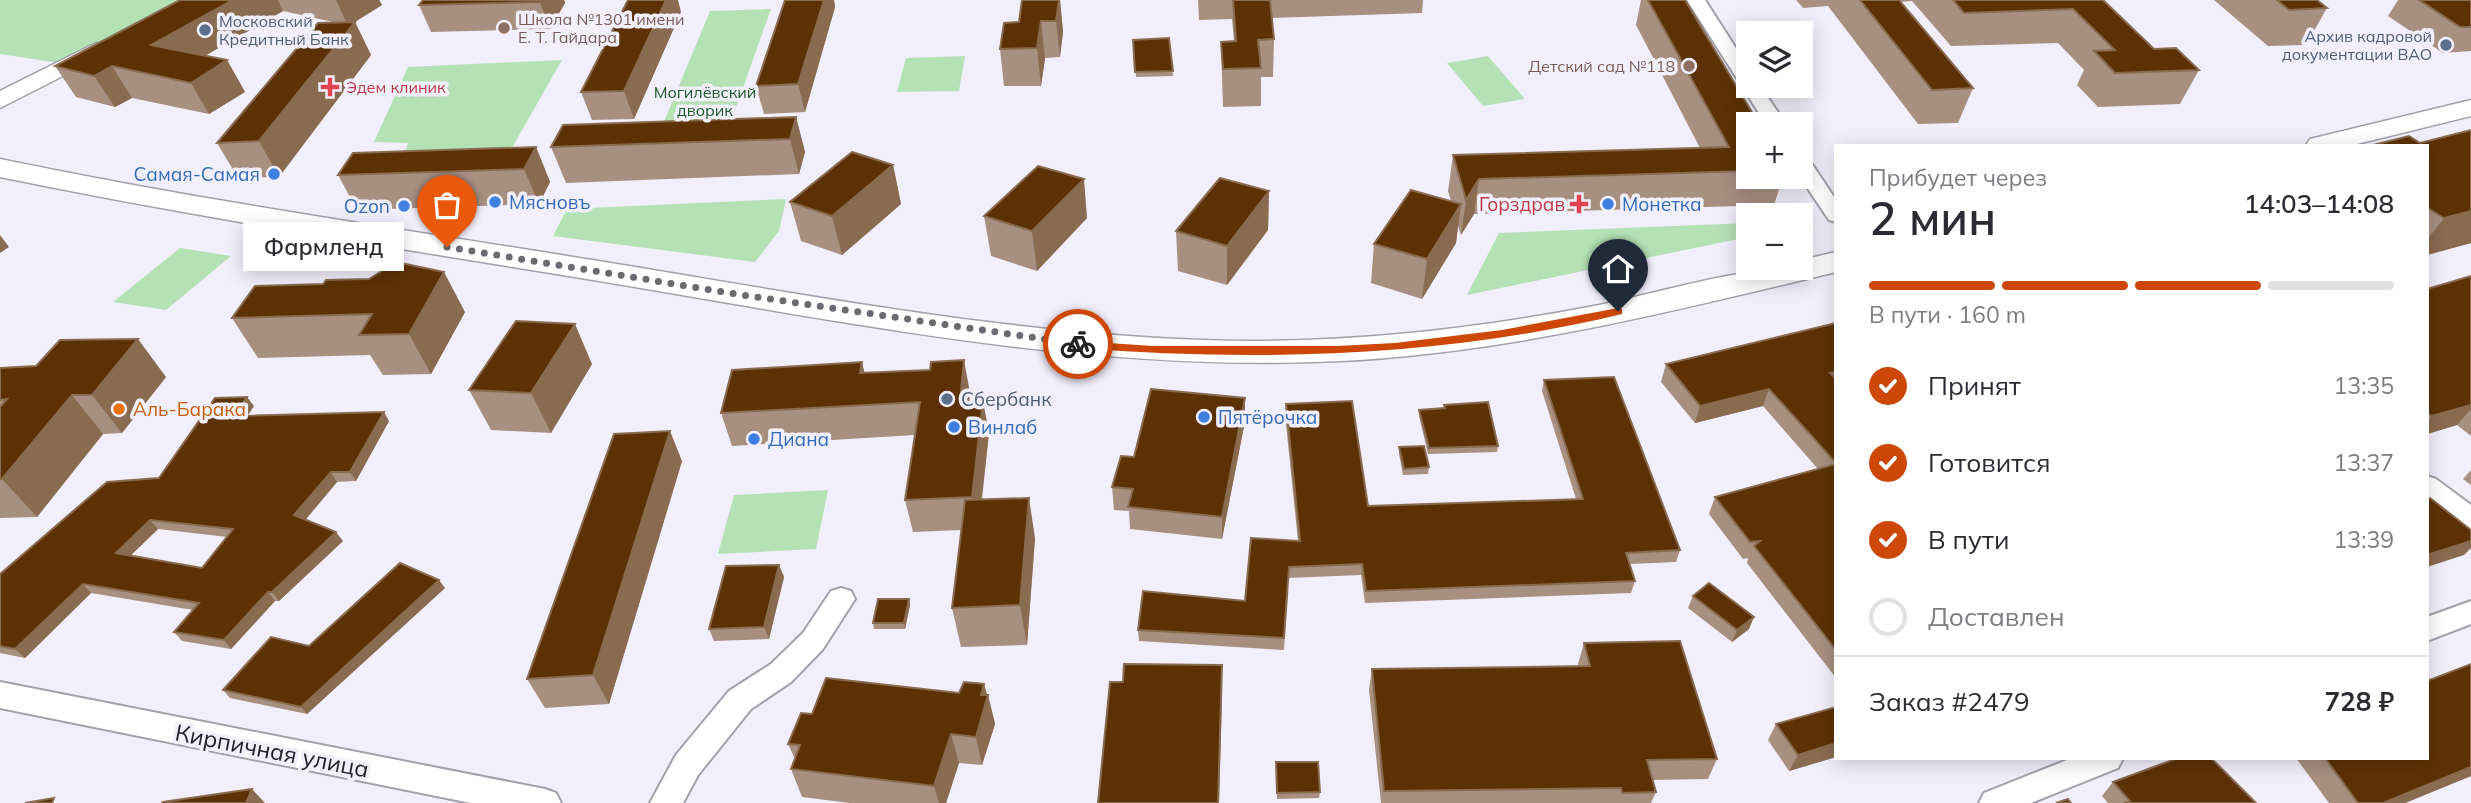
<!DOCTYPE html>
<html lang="ru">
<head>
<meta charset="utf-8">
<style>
  body { margin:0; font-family:Mulish,sans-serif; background:#f2f2f3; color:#2b2b33; height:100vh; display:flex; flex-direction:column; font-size:26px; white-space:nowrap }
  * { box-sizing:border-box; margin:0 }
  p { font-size:23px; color:#7c7c81 }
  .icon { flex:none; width:38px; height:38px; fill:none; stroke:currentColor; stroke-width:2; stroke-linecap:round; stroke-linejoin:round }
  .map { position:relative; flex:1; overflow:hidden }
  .details { position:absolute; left:1834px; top:144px; width:595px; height:616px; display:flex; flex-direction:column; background:#fff; border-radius:0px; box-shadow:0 4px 18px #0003 }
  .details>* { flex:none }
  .buttons { position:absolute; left:1736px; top:21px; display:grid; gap:14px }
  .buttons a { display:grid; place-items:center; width:77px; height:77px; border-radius:0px; background:#fff; box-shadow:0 4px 18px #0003; font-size:35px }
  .pin { position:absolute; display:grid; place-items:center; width:60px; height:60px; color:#fff; margin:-72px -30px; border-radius:50% 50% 50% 0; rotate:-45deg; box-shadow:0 0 7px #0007 }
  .pin .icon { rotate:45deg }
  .courier { position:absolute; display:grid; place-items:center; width:70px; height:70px; margin:-35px; border:5px solid #cd4806; border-radius:50%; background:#fff; color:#222; box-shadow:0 2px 9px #0007 }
  .bubble { position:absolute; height:49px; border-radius:0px; background:#fff; box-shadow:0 4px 18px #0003; font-size:23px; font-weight:600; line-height:49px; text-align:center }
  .summary em { font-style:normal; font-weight:600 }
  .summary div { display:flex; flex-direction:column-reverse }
  .summary { display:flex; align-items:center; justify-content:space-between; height:119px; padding:0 35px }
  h1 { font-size:46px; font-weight:600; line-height:52px }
  .bar { display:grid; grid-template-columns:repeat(4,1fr); gap:10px 7px; align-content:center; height:84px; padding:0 35px }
  .bar i { height:9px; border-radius:5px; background:#e1e1e2 }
  .bar .active { background:#cd4806 }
  .bar p { grid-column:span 4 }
  .line { display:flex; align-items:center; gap:18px; padding:0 35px; border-top:2px solid #e1e1e2 }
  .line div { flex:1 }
  ol { padding:0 35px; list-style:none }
  li { display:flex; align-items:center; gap:21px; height:77px }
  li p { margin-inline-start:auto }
  li .icon { padding:7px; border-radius:50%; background:#cd4806; color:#fff; stroke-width:4 }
  li:last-child { color:#7c7c81 }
  li i { width:38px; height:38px; border:4px solid #e1e1e2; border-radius:50% }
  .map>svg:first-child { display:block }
</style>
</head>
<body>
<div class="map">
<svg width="2471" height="803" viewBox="0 0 2471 803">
  <rect width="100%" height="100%" fill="#f2effc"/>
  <!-- green -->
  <path fill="#b4e2b5" d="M 0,0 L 180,0 L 59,63 L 0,54 Z
    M 771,9 L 727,133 L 658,136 L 710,11 Z
    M 965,56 L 959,91 L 897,92 L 906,58 Z
    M 1488,56 L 1525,99 L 1483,106 L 1447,63 Z
    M 562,60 L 501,167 L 399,171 L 408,143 L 374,142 L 408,67 Z
    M 786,199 L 779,231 L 755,262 L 553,236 L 567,209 Z
    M 1748,223 L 1748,237 L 1467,295 L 1499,233 Z
    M 180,248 L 231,256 L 166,310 L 113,302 Z
    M 828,490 L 816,549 L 718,554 L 734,495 Z"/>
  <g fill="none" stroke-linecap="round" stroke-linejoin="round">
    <defs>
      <path id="minor" d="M 1687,0 L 1705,0 L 1748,67 L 1748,86 L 1760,86 L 1786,124 L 1766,124 Z
        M 1801,156 L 1808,158 L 1836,200 L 1836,222 L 1829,220 L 1800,177 Z
        M 2427,476 L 2436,479 L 2471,505 L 2471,529 L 2462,526 L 2427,500 Z
        M 841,588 L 851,591 L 855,599 L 823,649 L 791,682 L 751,709 L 698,775 L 683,803 L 650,803 L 676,755 L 729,691 L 771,664 L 803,633 L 831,591 Z
        M 2471,601 L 2471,624 L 2427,641 L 2427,617 Z
        M 0,682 L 545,789 L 556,793 L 561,803 L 471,803 L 0,708 Z
        M 2072,758 L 2123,758 L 2118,768 L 2031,803 L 1979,803 L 1984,793 Z"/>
      <path id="tertiary" d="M 96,43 L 104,45 L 108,50 L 104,55 L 0,108 L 0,91 Z"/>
      <path id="secondary" d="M 2471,100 L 2471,116 L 2353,145 L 2306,145 L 2310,139 Z
        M 0,159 C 206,202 415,231 623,265 C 830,299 1038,339 1249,341 C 1365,341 1480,328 1594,306 C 1660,293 1735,268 1801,268 L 1801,260 L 1836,252 L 1836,272 C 1673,311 1508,353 1340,361 C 1096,373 856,324 617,284 C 411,250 204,219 0,177 Z"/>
    </defs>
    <!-- minor casing -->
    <use href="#minor" stroke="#a3a0ac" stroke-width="4"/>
    <!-- tertiary casing -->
    <use href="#tertiary" stroke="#a3a0ac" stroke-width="3"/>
    <!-- secondary casing -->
    <use href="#secondary" stroke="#a3a0ac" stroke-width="3"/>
    <!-- minor -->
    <use href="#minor" fill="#fff" fill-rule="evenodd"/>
    <!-- tertiary -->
    <use href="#tertiary" fill="#fff" fill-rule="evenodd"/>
    <!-- secondary -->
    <use href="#secondary" fill="#fff" fill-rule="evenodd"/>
  </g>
  <!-- wall -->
  <path fill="#a79080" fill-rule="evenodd" d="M 180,0 L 379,0 L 382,5 L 355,22 L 371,55 L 279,177 L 238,178 L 217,143 L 333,22 L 283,11 L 205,56 L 227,60 L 245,92 L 209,114 L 132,98 L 115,107 L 76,97 L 55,66 Z
    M 423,0 L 564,0 L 565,3 L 550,29 L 431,32 L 419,5 Z
    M 785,0 L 834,0 L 835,7 L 805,112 L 764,114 L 756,86 Z
    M 1022,0 L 1060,0 L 1063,32 L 1060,57 L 1045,58 L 1041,86 L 1004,86 L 1000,49 L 1019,22 Z
    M 1198,0 L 1423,0 L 1422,13 L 1271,18 L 1274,39 L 1273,77 L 1261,77 L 1261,106 L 1223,107 L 1221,42 L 1234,41 L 1232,19 L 1199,20 Z
    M 1641,0 L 1685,0 L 1748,124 L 1748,177 L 1783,177 L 1774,205 L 1474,214 L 1461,235 L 1458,226 L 1456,243 L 1422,299 L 1371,283 L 1374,244 L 1451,201 L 1448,191 L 1453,155 L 1700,148 L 1636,25 Z
    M 1796,0 L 2103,0 L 2154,49 L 2199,70 L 2180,104 L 2098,107 L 2077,85 L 2084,70 L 2058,43 L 1951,46 L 1912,1 L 1900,2 L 1973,88 L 1958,123 L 1918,124 L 1828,6 L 1803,8 Z
    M 2214,0 L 2317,0 L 2327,8 L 2306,45 L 2268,46 Z
    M 2398,0 L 2471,0 L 2471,51 L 2443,53 L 2388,16 Z
    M 681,12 L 634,119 L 592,120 L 581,92 Z
    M 1169,38 L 1173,76 L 1136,77 L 1133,40 Z
    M 796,117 L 805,152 L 799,174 L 566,183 L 551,147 Z
    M 2427,145 L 2471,243 L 2427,255 Z
    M 536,147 L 550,182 L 539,204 L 357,210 L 338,175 Z
    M 893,165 L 901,204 L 842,255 L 801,241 L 790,202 Z
    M 1269,191 L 1268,230 L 1227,285 L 1178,271 L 1176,231 Z
    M 984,216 L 1087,218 L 1037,271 L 991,256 Z
    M 2471,276 L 2471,436 L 2457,425 L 2427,434 L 2427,289 Z
    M 255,286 L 465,312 L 431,374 L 383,375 L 370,355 L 258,358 L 232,318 Z
    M 1836,323 L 1836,678 L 1747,563 L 1748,558 L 1743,559 L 1709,514 L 1715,497 L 1818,469 L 1763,406 L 1695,423 L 1661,382 L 1666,364 Z
    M 862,362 L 864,373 L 970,393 L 969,401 L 989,433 L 982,500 L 1035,538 L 1027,645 L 961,647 L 952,608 L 961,530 L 913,532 L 905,500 L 915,435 L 732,446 L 721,413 Z
    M 592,364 L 551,433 L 491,430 L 469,390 Z
    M 0,368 L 166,377 L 122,433 L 103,434 L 37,517 L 0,518 Z
    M 1544,380 L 1680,550 L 1676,562 L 1630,564 L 1635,581 L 1631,593 L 1365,603 L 1361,575 L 1288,578 L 1284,650 L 1139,641 L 1138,630 L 1245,601 L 1298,541 L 1285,415 L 1286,404 L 1368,506 L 1576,499 L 1542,391 Z
    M 1245,398 L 1245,421 L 1222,539 L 1130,529 L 1129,511 L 1114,510 L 1112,487 L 1134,457 Z
    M 1444,405 L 1498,446 L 1497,452 L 1428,454 L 1419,416 L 1419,410 L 1443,409 Z
    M 254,406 L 247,416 L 389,421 L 356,481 L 337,482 L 305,520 L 343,541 L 279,601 L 275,601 L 231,649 L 182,641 L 174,632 L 193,610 L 91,593 L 25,658 L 0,653 L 0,574 L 159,478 ZM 158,529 L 227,537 L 202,568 L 131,555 Z
    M 1399,447 L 1429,467 L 1428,474 L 1403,475 L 1399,454 Z
    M 682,461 L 609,704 L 545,708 L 527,679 Z
    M 2471,470 L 2471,485 L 2463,479 Z
    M 779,565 L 784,577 L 769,639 L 714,641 L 709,629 Z
    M 445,588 L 307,714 L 230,698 L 223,690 L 309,646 Z
    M 1693,596 L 1749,629 L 1732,642 L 1688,608 Z
    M 909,599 L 910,605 L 905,629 L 874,629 L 873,623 Z
    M 1584,643 L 1717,759 L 1708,779 L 1652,780 L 1656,792 L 1651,803 L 1381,803 L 1369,690 L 1372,669 L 1579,666 L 1578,664 Z
    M 2471,664 L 2471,776 L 2405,803 L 2329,803 L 2296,758 L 2427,758 Z
    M 984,684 L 987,695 L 988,695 L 995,724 L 982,765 L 959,763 L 946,803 L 850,803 L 802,797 L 791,769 L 795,759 L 788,744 L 812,714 L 959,693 Z
    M 1836,707 L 1836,757 L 1789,771 L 1768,740 L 1776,724 Z
    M 1276,768 L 1320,792 L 1319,798 L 1277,799 Z
    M 2113,782 L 2256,803 L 2108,803 L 2102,796 Z"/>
  <!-- shaded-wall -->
  <path fill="#896b4f" d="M 233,0 L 278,0 L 283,11 L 169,76 L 151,45 Z
    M 336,0 L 379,0 L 382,5 L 348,26 Z
    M 541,0 L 564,0 L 565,3 L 550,29 L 540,2 Z
    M 666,0 L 678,0 L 681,12 L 634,119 L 624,91 Z
    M 824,0 L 834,0 L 835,7 L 805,112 L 798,84 Z
    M 1059,0 L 1060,0 L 1063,32 L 1060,57 L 1056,21 Z
    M 1041,21 L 1045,58 L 1041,86 L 1037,48 Z
    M 355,22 L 371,55 L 279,177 L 259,141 Z
    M 227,60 L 245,92 L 209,114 L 191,83 Z
    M 112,66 L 132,98 L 115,107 L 94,76 Z
    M 796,117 L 805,152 L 799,174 L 790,139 Z
    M 536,147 L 550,182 L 539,204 L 524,169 Z
    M 893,165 L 901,204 L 842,255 L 832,216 Z
    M 1084,179 L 1087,218 L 1037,271 L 1032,231 Z
    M 1479,179 L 1474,214 L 1461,235 L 1466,200 Z
    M 1269,191 L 1268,230 L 1227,285 L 1227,246 Z
    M 1461,204 L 1456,243 L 1422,299 L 1427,259 Z
    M 2471,211 L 2471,243 L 2427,255 L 2427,240 L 2444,218 Z
    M 0,235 L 9,247 L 0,253 Z
    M 444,272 L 465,312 L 431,374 L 409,334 Z
    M 575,324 L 592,364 L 551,433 L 531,393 Z
    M 138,339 L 166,377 L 122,433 L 92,395 Z
    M 964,360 L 970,393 L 966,434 L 960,402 Z
    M 862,362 L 870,395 L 860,373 Z
    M 1769,389 L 1763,406 L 1695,423 L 1700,406 Z
    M 72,395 L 103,434 L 37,517 L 2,479 Z
    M 247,397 L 254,406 L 241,425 L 234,416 Z
    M 1245,398 L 1245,421 L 1222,539 L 1222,517 Z
    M 983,401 L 989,433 L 978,530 L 972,497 Z
    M 2471,405 L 2471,409 L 2457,425 L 2427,434 L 2427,422 L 2432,416 Z
    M 384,412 L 389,421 L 356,481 L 350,472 Z
    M 670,431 L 682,461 L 609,704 L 593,675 Z
    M 331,472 L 337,482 L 301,525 L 294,515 Z
    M 1029,498 L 1035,538 L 1027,645 L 1020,605 Z
    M 150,520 L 158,529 L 124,562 L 116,553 Z
    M 336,532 L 343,541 L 279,601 L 272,592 Z
    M 2471,541 L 2471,548 L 2464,555 L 2427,567 L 2427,555 Z
    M 779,565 L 784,577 L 769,639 L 764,627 Z
    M 439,580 L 445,588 L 307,714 L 301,707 Z
    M 83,584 L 91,593 L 25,658 L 15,649 Z
    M 268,592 L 275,601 L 231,649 L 224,640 Z
    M 909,599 L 910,605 L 905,629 L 904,623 Z
    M 1754,617 L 1749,629 L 1732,642 L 1737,630 Z
    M 1222,665 L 1222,694 L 1219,803 L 1218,803 Z
    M 984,684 L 988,699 L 988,695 L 995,724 L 982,765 L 976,737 L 981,695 Z
    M 951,734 L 959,763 L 946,803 L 939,803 L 934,786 Z
    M 1836,743 L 1836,757 L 1789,771 L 1798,755 Z
    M 2471,767 L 2471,776 L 2405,803 L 2383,803 Z
    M 252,789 L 265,803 L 246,803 Z"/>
  <!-- building -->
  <path fill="#5c3205" stroke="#896b4f" stroke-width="2" fill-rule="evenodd" d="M 180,0 L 233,0 L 151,45 L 227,60 L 191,83 L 112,66 L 94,76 L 55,66 Z
    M 423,0 L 541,0 L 540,2 L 419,5 Z
    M 628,0 L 666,0 L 624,91 L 581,92 Z
    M 785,0 L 824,0 L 798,84 L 756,86 Z
    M 1022,0 L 1059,0 L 1056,21 L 1041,21 L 1037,48 L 1000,49 L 1004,23 L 1019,22 Z
    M 1233,0 L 1270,0 L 1274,39 L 1258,40 L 1261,68 L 1223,69 L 1221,42 L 1236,41 Z
    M 1648,0 L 1685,0 L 1759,124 L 1748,124 L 1748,171 L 1479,179 L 1466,200 L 1453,155 L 1729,147 Z
    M 1860,0 L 1899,0 L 1973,88 L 1932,90 Z
    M 1953,0 L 2103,0 L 2154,49 L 2176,48 L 2199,70 L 2115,73 L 2094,51 L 2115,50 L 2073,9 L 1964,13 Z
    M 2277,0 L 2317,0 L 2327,8 L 2289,10 Z
    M 2419,0 L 2471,0 L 2471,27 L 2460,27 Z
    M 355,22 L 259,141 L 217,143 L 318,23 Z
    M 1169,38 L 1173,71 L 1135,72 L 1133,40 Z
    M 796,117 L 790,139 L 551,147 L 563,125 Z
    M 2471,130 L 2471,211 L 2444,218 L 2429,209 L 2427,210 L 2427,145 L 2373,145 L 2409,136 L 2420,143 Z
    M 536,147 L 524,169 L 338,175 L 353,153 Z
    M 852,152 L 893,165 L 832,216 L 790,202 Z
    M 1038,166 L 1084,179 L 1032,231 L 984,216 Z
    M 1220,178 L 1269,191 L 1227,246 L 1176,231 Z
    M 1411,190 L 1461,204 L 1427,259 L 1374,244 Z
    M 396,262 L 444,272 L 409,334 L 359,335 L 372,314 L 232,318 L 255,286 L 323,284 L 326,280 L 369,279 Z
    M 2471,276 L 2471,405 L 2432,416 L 2427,413 L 2427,289 Z
    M 516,321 L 575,324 L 531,393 L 469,390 Z
    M 1836,323 L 1836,372 L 1830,373 L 1836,379 L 1836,463 L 1769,389 L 1700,406 L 1666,364 Z
    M 138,339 L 92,395 L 72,395 L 2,479 L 0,479 L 0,407 L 7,399 L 0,400 L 0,368 L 36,366 L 60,340 Z
    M 964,360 L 960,402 L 983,401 L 972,497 L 905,500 L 920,402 L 721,413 L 732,370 L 862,362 L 860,373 L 930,370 L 931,362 Z
    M 1614,377 L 1680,550 L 1626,553 L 1635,581 L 1366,591 L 1362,564 L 1289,567 L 1284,638 L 1138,630 L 1143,591 L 1245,601 L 1251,538 L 1300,541 L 1286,404 L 1352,401 L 1368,506 L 1583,499 L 1544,380 Z
    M 1151,389 L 1245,398 L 1222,517 L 1128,507 L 1133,489 L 1112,487 L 1121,456 L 1134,457 Z
    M 247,397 L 234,416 L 384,412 L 350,472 L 331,472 L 294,515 L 336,532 L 272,592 L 268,592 L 224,640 L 174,632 L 199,603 L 83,584 L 15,649 L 0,646 L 0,574 L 107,482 L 159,478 L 215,398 ZM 150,520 L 233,529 L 202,568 L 116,553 Z
    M 1488,402 L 1498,446 L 1429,448 L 1419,410 L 1445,408 L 1444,405 Z
    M 670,431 L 593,675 L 527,679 L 614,434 Z
    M 1424,446 L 1429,467 L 1404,469 L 1399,447 Z
    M 1836,464 L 1836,650 L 1754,546 L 1760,541 L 1750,542 L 1715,497 Z
    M 1029,498 L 1020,605 L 952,608 L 965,500 Z
    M 2430,498 L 2471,530 L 2471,541 L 2427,555 L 2427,499 Z
    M 400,563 L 439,580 L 301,707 L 223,690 L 271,637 L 309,646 Z
    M 779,565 L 764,627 L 709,629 L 726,566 Z
    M 1709,583 L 1754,617 L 1737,630 L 1693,596 Z
    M 878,599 L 909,599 L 904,623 L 873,623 Z
    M 1680,641 L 1717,759 L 1647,760 L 1656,792 L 1622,793 L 1621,788 L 1384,791 L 1372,669 L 1590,666 L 1584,643 Z
    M 1124,664 L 1222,665 L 1218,803 L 1098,803 L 1110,682 L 1123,682 Z
    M 2471,664 L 2471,767 L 2383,803 L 2358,803 L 2325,758 L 2427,758 L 2427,681 Z
    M 826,678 L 959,693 L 964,682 L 984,684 L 981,695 L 988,695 L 976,737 L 951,734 L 934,786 L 791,769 L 800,745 L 788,744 L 801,713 L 812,714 Z
    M 1836,707 L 1836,743 L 1798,755 L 1776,724 Z
    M 2178,758 L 2211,758 L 2256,803 L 2124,803 L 2130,801 L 2113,782 Z
    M 1276,762 L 1318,762 L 1320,792 L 1277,793 Z
    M 252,789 L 246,803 L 162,803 L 163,802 Z
    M 54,798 L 52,803 L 25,803 Z
    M 2068,799 L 2071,803 L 2056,803 Z"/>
  <!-- route -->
  <path fill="#cd4806" d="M 1618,308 L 1622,309 L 1622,314 C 1445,357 1259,362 1078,348 L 1072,344 L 1078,341 L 1153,346 L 1337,346 L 1395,343 L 1502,330 Z"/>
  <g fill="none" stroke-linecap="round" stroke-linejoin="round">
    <!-- done -->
    <path stroke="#6b6a72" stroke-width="7" stroke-dasharray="0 12.6" d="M 447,247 L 736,294 L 1078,344"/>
  </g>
  <!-- markers -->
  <g fill="#8d6e63" stroke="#f2effc" stroke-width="2.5">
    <circle cx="504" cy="28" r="7"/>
    <circle cx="1689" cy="66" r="7"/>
  </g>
  <g fill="#5c6f8a" stroke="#f2effc" stroke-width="2.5">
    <circle cx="205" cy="30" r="7"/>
    <circle cx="2446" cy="45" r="7"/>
    <circle cx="947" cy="399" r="7"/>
  </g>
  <g fill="#e0444e" stroke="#f2effc" stroke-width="2.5">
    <path d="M326.5 76.5h7v7h7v7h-7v7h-7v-7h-7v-7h7z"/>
    <path d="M1575.5 193.5h7v7h7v7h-7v7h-7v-7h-7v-7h7z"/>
  </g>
  <g fill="#3f7fe0" stroke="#f2effc" stroke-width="2.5">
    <circle cx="274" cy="174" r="7"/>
    <circle cx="495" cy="202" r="7"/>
    <circle cx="1608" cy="204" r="7"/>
    <circle cx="404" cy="206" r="7"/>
    <circle cx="1204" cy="417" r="7"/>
    <circle cx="954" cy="427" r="7"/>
    <circle cx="754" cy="439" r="7"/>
  </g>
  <circle fill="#e8710a" stroke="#f2effc" stroke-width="2.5" cx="119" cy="409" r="7"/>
  <g text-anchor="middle" stroke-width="7" stroke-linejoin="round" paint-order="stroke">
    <!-- far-education labels -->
    <g font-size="16" fill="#785e54" stroke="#f2effc" text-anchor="start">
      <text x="518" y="25">Школа №1301 имени<tspan x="518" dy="18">Е. Т. Гайдара</tspan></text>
      <text x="1675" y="72" text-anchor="end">Детский сад №118</text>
    </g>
    <!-- far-service labels -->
    <g font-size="16" fill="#4e5e75" stroke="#f2effc" text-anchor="start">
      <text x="219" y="27">Московский<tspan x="219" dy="18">Кредитный Банк</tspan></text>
      <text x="2432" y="42" text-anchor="end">Архив кадровой<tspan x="2432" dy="18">документации ВАО</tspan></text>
    </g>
    <!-- far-health labels -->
    <g font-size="16" fill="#be3a42" stroke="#f2effc" text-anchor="start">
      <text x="346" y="93">Эдем клиник</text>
    </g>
    <!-- far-park labels -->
    <g font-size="16" fill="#1b5823" stroke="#f2effc">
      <text x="705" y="98">Могилёвский<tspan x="705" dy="18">дворик</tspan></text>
    </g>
    <!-- shop labels -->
    <g font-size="19" fill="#366cbe" stroke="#f2effc" text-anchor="start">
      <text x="260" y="181" text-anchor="end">Самая-Самая</text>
      <text x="509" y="209">Мясновъ</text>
      <text x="1622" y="211">Монетка</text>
      <text x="390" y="213" text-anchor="end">Ozon</text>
      <text x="1218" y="424">Пятёрочка</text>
      <text x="968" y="434">Винлаб</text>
      <text x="768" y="446">Диана</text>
    </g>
    <!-- health labels -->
    <g font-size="19" fill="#be3a42" stroke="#f2effc" text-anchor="end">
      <text x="1565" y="211">Горздрав</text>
    </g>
    <!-- service labels -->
    <g font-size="19" fill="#4e5e75" stroke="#f2effc" text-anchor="start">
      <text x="961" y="406">Сбербанк</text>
    </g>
    <!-- food labels -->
    <g font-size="19" fill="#c56008" stroke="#f2effc" text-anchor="start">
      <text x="133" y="416">Аль-Барака</text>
    </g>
    <!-- near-street labels -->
    <g font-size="23" fill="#232227" stroke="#f2effc">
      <text transform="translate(272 751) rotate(11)" y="8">Кирпичная улица</text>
    </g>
  </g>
</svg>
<div class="buttons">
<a><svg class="icon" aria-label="layers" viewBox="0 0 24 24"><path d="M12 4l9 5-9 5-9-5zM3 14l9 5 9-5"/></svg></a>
<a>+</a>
<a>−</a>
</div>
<div class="pin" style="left:447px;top:247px;background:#ea580c"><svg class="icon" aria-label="bag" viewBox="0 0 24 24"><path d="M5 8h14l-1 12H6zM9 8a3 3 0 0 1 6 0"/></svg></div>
<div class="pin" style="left:1618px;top:311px;background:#1f2937"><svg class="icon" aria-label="home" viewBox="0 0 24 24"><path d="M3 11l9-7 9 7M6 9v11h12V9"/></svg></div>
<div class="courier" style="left:1078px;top:344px"><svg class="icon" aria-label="bike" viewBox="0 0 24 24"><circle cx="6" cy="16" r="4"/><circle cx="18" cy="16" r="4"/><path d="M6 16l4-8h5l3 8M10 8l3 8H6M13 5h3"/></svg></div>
<div class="bubble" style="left:243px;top:222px;width:161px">Фармленд</div>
<section class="details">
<div class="summary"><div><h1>2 мин</h1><p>Прибудет через</p></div><em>14:03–14:08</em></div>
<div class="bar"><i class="active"></i><i class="active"></i><i class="active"></i><i></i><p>В пути · 160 m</p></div>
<ol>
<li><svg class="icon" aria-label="check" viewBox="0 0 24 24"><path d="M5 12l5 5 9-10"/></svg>Принят<p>13:35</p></li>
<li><svg class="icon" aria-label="check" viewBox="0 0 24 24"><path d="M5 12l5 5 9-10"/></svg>Готовится<p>13:37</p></li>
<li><svg class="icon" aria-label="check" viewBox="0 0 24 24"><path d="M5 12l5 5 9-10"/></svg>В пути<p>13:39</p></li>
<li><i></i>Доставлен</li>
</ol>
<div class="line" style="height:91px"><div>Заказ #2479</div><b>728 ₽</b></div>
</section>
</div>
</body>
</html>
